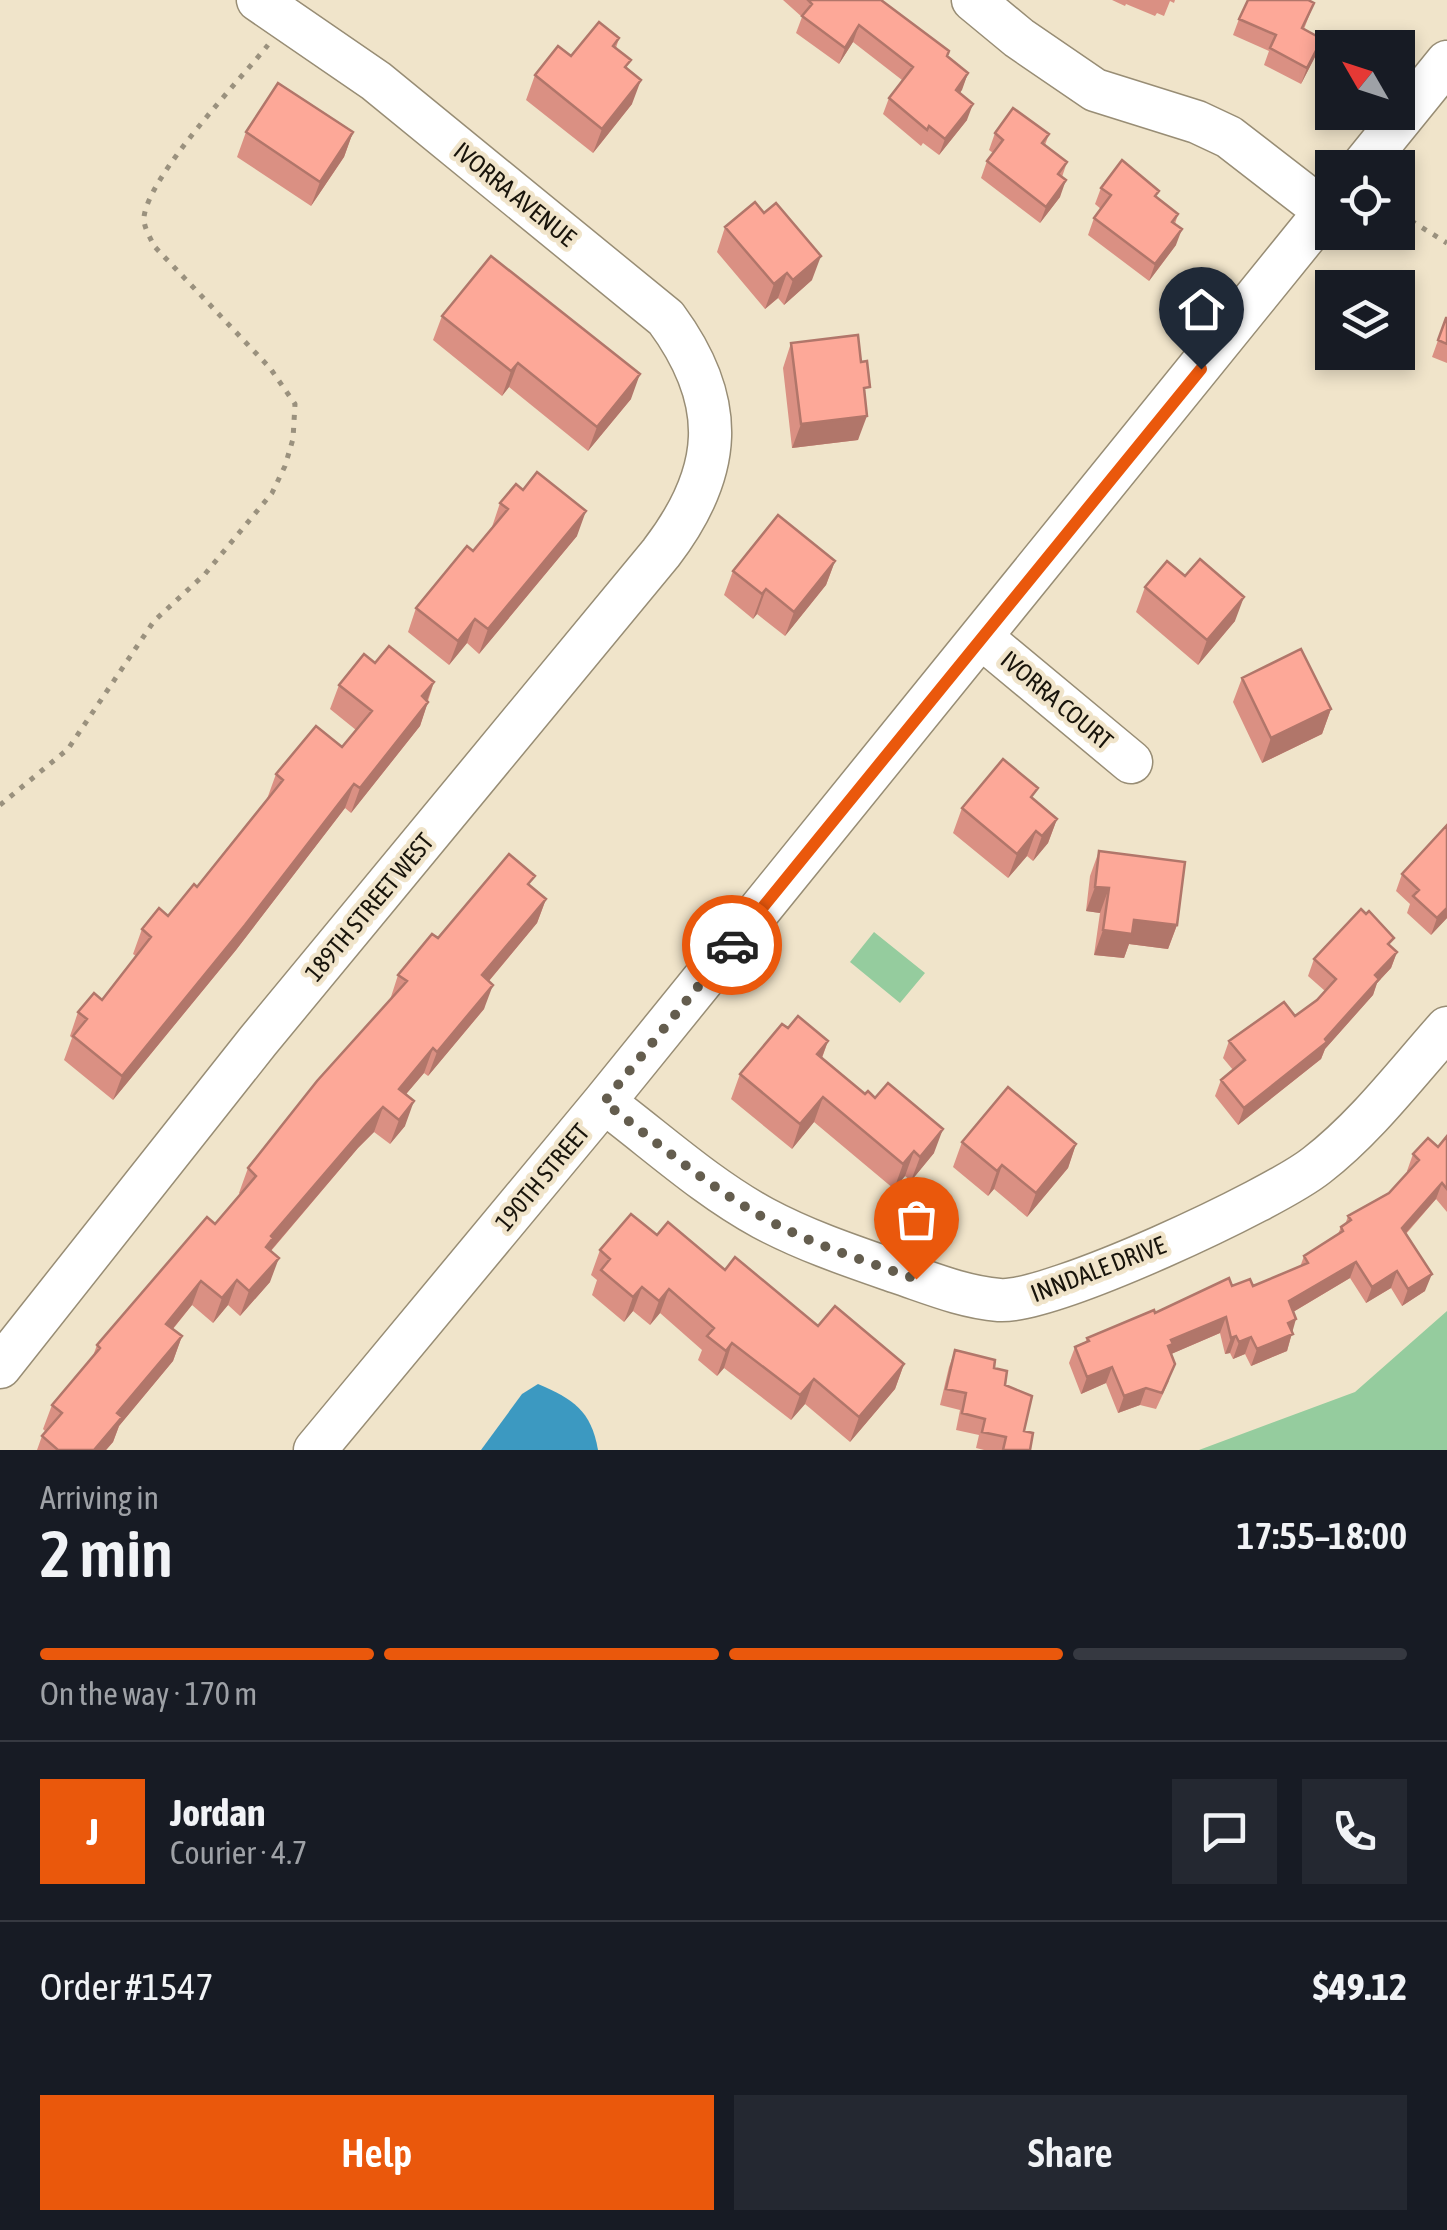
<!DOCTYPE html>
<html lang="en">
<head>
<meta charset="utf-8">
<style>
  body { margin:0; font-family:"Asap Condensed",sans-serif; background:#242831; color:#f1f3f6; height:100vh; display:flex; flex-direction:column; font-size:38px; white-space:nowrap }
  * { box-sizing:border-box; margin:0 }
  p { font-size:32px; color:#9ea1a6 }
  .icon { flex:none; width:55px; height:55px; fill:none; stroke:currentColor; stroke-width:2; stroke-linecap:round; stroke-linejoin:round }
  .map { position:relative; height:1450px; overflow:hidden }
  .side { display:flex; flex-direction:column; background:#171b24; flex:1 }
  .side>* { flex:none }
  .needle { width:65px; rotate:309deg }
  .controls { position:absolute; left:1315px; top:30px; display:grid; gap:20px }
  .controls a { display:grid; place-items:center; width:100px; height:100px; border-radius:0px; background:#171b24; box-shadow:0 5px 15px #0003; font-size:50px }
  .pin { position:absolute; display:grid; place-items:center; width:85px; height:85px; color:#fff; margin:-102px -42px; border-radius:50% 50% 50% 0; rotate:-45deg; box-shadow:0 0 10px #0007 }
  .pin .icon { rotate:45deg }
  .courier { position:absolute; display:grid; place-items:center; width:100px; height:100px; margin:-50px; border:8px solid #ea580c; border-radius:50%; background:#fff; color:#222; box-shadow:0 2px 12px #0007 }
  .head em { font-style:normal; font-weight:600 }
  .head div { display:flex; flex-direction:column-reverse }
  .head { display:flex; align-items:center; justify-content:space-between; height:170px; padding:0 40px }
  h1 { font-size:65px; font-weight:600; line-height:75px }
  .bar { display:grid; grid-template-columns:repeat(4,1fr); gap:15px 10px; align-content:center; height:120px; padding:0 40px }
  .bar i { height:12px; border-radius:8px; background:#363941 }
  .bar .selected { background:#ea580c }
  .bar p { grid-column:span 4 }
  .line { display:flex; align-items:center; gap:25px; padding:0 40px; border-top:2px solid #363941 }
  .line div { flex:1 }
  .round { display:grid; place-items:center; flex:none; width:105px; height:105px; border-radius:0px; background:#242831 }
  .button { display:flex; gap:20px; margin-top:auto; padding:20px 40px }
  .button a { flex:1; height:115px; border-radius:0px; background:#ea580c; color:#fff; font-size:40px; font-weight:600; line-height:115px; text-align:center }
  .button a+a { background:#242831; color:#f1f3f6 }
  .map>svg:first-child { display:block }
</style>
</head>
<body>
<div class="map">
<svg width="1447" height="1450" viewBox="0 0 1447 1450">
  <rect width="100%" height="100%" fill="#f0e4ca"/>
  <!-- green -->
  <path fill="#95cc9e" d="M 874,932 L 925,973 L 900,1003 L 850,962 Z
    M 1447,1311 L 1447,1450 L 1199,1450 L 1355,1392 Z"/>
  <!-- water -->
  <path fill="#3c99c1" d="M 538,1384 C 573,1399 591,1410 598,1450 L 481,1450 L 522,1394 Z"/>
  <g fill="none" stroke-linecap="round" stroke-linejoin="round">
    <defs>
      <path id="minor" d="M 973,0 L 1019,38 L 1095,90 L 1197,122 L 1229,137 L 1326,212
        M 1361,168 L 1447,62
        M 982,638 L 1131,762
        M 604,1102 C 656,1141 706,1187 763,1218 C 806,1241 851,1256 897,1272 C 930,1283 963,1297 999,1300 C 1050,1304 1273,1200 1317,1165 C 1366,1127 1406,1074 1447,1028
        M 0,1367 L 258,1041 L 661,553 C 723,472 728,402 666,318 L 376,81 L 258,0
        M 315,1450 L 604,1102 L 1332,203"/>
    </defs>
    <!-- minor casing -->
    <use href="#minor" stroke="#988d75" stroke-width="45"/>
    <!-- path -->
    <path stroke="#9a917e" stroke-width="5" stroke-dasharray="5 8" stroke-linecap="butt" d="M 1400,214 L 1447,243
      M 0,805 L 68,749 L 154,621 L 205,574 L 272,493 L 285,466 L 293,439 L 295,404 L 270,368 L 154,246 C 150,237 143,226 144,217 C 149,175 239,81 268,45"/>
    <!-- minor -->
    <use href="#minor" stroke="#fff" stroke-width="42"/>
  </g>
  <!-- wall -->
  <path fill="#da9083" d="M 783,0 L 881,0 L 968,73 L 960,93 L 967,120 L 939,155 L 923,143 L 921,146 L 883,114 L 889,98 L 902,80 L 853,42 L 839,64 L 796,33 L 802,17 Z
    M 1112,0 L 1175,0 L 1174,3 L 1170,1 L 1164,16 L 1157,13 L 1155,16 L 1126,4 L 1125,6 Z
    M 1314,3 L 1304,29 L 1316,55 L 1301,84 L 1264,65 L 1269,51 L 1233,35 L 1239,19 Z
    M 619,38 L 616,48 L 628,69 L 632,104 L 593,153 L 526,100 L 535,75 L 571,56 Z
    M 246,132 L 353,132 L 344,157 L 311,206 L 237,157 Z
    M 995,133 L 1049,134 L 1045,145 L 1067,162 L 1062,177 L 1060,197 L 1040,223 L 981,178 L 987,161 L 993,153 L 989,150 Z
    M 1101,188 L 1156,197 L 1178,214 L 1175,224 L 1176,245 L 1149,281 L 1088,235 L 1094,218 L 1101,209 L 1095,204 Z
    M 725,227 L 812,280 L 784,305 L 778,298 L 765,309 L 717,252 Z
    M 442,316 L 631,399 L 588,451 L 509,387 L 502,396 L 433,340 Z
    M 1446,318 L 1447,318 L 1447,363 L 1432,357 Z
    M 791,343 L 865,400 L 858,440 L 792,448 L 783,368 Z
    M 500,503 L 577,536 L 479,654 L 467,643 L 449,665 L 408,632 L 416,608 L 473,551 L 492,527 Z
    M 835,561 L 826,585 L 785,636 L 757,614 L 753,619 L 724,595 L 733,571 Z
    M 1145,587 L 1235,621 L 1198,665 L 1136,612 Z
    M 375,663 L 434,682 L 420,726 L 351,813 L 345,808 L 236,950 L 113,1100 L 64,1060 L 72,1038 L 70,1036 L 78,1012 L 102,1000 L 136,956 L 133,954 L 142,929 L 168,916 L 197,887 L 267,799 L 276,774 L 342,747 L 356,730 L 330,709 L 339,685 Z
    M 1242,678 L 1331,709 L 1322,734 L 1262,763 L 1233,702 Z
    M 1034,800 L 1057,819 L 1048,843 L 1033,861 L 1027,856 L 1008,878 L 953,833 L 962,808 Z
    M 1099,851 L 1177,925 L 1168,949 L 1129,944 L 1124,958 L 1094,955 L 1100,913 L 1086,911 L 1090,876 Z
    M 1402,874 L 1447,918 L 1431,935 L 1407,913 L 1410,904 L 1396,891 Z
    M 531,887 L 546,899 L 537,923 L 489,981 L 484,1009 L 428,1076 L 424,1073 L 406,1094 L 405,1126 L 390,1144 L 374,1132 L 358,1148 L 271,1251 L 270,1282 L 240,1316 L 228,1305 L 213,1323 L 192,1305 L 173,1329 L 182,1336 L 173,1361 L 119,1426 L 113,1442 L 106,1450 L 37,1450 L 42,1436 L 46,1432 L 43,1429 L 52,1405 L 93,1356 L 97,1345 L 215,1224 L 240,1194 L 239,1193 L 248,1168 L 390,1000 L 398,975 L 438,938 Z
    M 1391,946 L 1397,952 L 1391,968 L 1377,983 L 1373,995 L 1325,1049 L 1321,1059 L 1238,1125 L 1215,1096 L 1221,1080 L 1233,1070 L 1223,1058 L 1229,1041 L 1295,1016 L 1317,1000 L 1325,991 L 1308,976 L 1314,959 Z
    M 788,1028 L 828,1041 L 822,1058 L 934,1153 L 911,1181 L 905,1176 L 894,1189 L 814,1122 L 792,1149 L 731,1099 L 740,1074 Z
    M 1447,1136 L 1447,1212 L 1436,1199 L 1406,1234 L 1425,1291 L 1402,1306 L 1391,1288 L 1366,1303 L 1350,1278 L 1293,1312 L 1292,1332 L 1287,1351 L 1251,1366 L 1245,1354 L 1233,1359 L 1230,1353 L 1225,1354 L 1220,1333 L 1171,1354 L 1169,1381 L 1156,1409 L 1140,1405 L 1118,1413 L 1106,1383 L 1081,1394 L 1069,1363 L 1075,1347 L 1085,1343 L 1087,1338 L 1232,1286 L 1253,1286 L 1300,1267 L 1304,1256 L 1338,1234 L 1341,1227 L 1345,1225 L 1348,1216 L 1389,1193 L 1408,1172 L 1407,1171 L 1413,1154 L 1438,1147 Z
    M 962,1142 L 1076,1144 L 1068,1168 L 1027,1217 L 994,1189 L 988,1196 L 953,1167 Z
    M 657,1235 L 725,1270 L 818,1326 L 904,1364 L 895,1389 L 850,1442 L 805,1404 L 791,1420 L 724,1368 L 717,1376 L 698,1360 L 702,1350 L 660,1313 L 650,1325 L 633,1311 L 624,1322 L 592,1295 L 597,1280 L 591,1275 L 600,1250 Z
    M 955,1350 L 994,1368 L 1005,1385 L 1030,1450 L 984,1450 L 976,1448 L 979,1435 L 956,1430 L 960,1410 L 940,1405 L 949,1367 Z"/>
  <!-- shaded-wall -->
  <path fill="#b1766a" d="M 859,25 L 853,42 L 839,64 L 845,48 Z
    M 1322,39 L 1316,55 L 1301,84 L 1307,68 Z
    M 968,73 L 962,90 L 950,106 L 956,90 Z
    M 641,80 L 632,104 L 593,153 L 602,129 Z
    M 973,104 L 967,120 L 939,155 L 945,139 Z
    M 353,132 L 344,157 L 311,206 L 320,182 Z
    M 1066,180 L 1060,197 L 1040,223 L 1046,207 Z
    M 1182,229 L 1176,245 L 1149,281 L 1155,264 Z
    M 821,256 L 812,280 L 784,305 L 793,280 Z
    M 787,273 L 778,298 L 765,309 L 774,284 Z
    M 518,363 L 509,387 L 502,396 L 511,371 Z
    M 640,374 L 631,399 L 588,451 L 597,427 Z
    M 867,416 L 858,440 L 792,448 L 801,424 Z
    M 586,511 L 577,536 L 479,654 L 488,629 Z
    M 835,561 L 826,585 L 785,636 L 794,612 Z
    M 766,589 L 757,614 L 753,619 L 762,594 Z
    M 1244,597 L 1235,621 L 1198,665 L 1207,640 Z
    M 475,619 L 467,643 L 449,665 L 458,641 Z
    M 434,682 L 425,706 L 422,696 Z
    M 428,702 L 420,726 L 351,813 L 360,788 Z
    M 1331,709 L 1322,734 L 1262,763 L 1271,738 Z
    M 354,784 L 345,808 L 236,950 L 113,1100 L 122,1076 Z
    M 1057,819 L 1048,843 L 1033,861 L 1042,836 Z
    M 1036,831 L 1027,856 L 1008,878 L 1017,854 Z
    M 1095,887 L 1109,888 L 1100,913 L 1086,911 Z
    M 546,899 L 537,923 L 473,1000 L 482,975 Z
    M 1447,908 L 1447,918 L 1431,935 L 1437,918 Z
    M 1134,920 L 1177,925 L 1168,949 L 1129,944 L 1124,958 L 1094,955 L 1103,930 Z
    M 1397,952 L 1391,968 L 1377,983 L 1373,995 L 1325,1049 L 1321,1059 L 1238,1125 L 1244,1108 L 1325,1039 L 1375,975 Z
    M 493,985 L 484,1009 L 428,1076 L 437,1052 Z
    M 828,1041 L 819,1065 L 817,1054 Z
    M 433,1048 L 424,1073 L 390,1113 L 399,1089 Z
    M 823,1097 L 814,1122 L 792,1149 L 800,1124 Z
    M 414,1101 L 405,1126 L 390,1144 L 399,1120 Z
    M 383,1107 L 374,1132 L 358,1148 L 267,1255 L 257,1272 L 271,1236 L 367,1124 Z
    M 943,1129 L 934,1153 L 911,1181 L 920,1157 Z
    M 1076,1144 L 1068,1168 L 1027,1217 L 1036,1193 Z
    M 914,1151 L 905,1176 L 894,1189 L 903,1164 Z
    M 1002,1165 L 994,1189 L 988,1196 L 997,1171 Z
    M 1442,1183 L 1436,1199 L 1396,1244 L 1402,1228 Z
    M 279,1258 L 270,1282 L 240,1316 L 249,1291 Z
    M 1356,1262 L 1350,1278 L 1283,1318 L 1289,1301 Z
    M 1397,1271 L 1391,1288 L 1366,1303 L 1372,1287 Z
    M 1432,1274 L 1425,1291 L 1402,1306 L 1408,1289 Z
    M 237,1280 L 228,1305 L 213,1323 L 222,1298 Z
    M 201,1281 L 192,1305 L 157,1348 L 166,1324 Z
    M 642,1287 L 633,1311 L 624,1322 L 633,1297 Z
    M 669,1289 L 660,1313 L 650,1325 L 659,1301 Z
    M 1226,1317 L 1220,1333 L 1169,1355 L 1162,1363 L 1171,1340 Z
    M 1296,1319 L 1287,1351 L 1251,1366 L 1257,1349 L 1288,1323 Z
    M 182,1336 L 173,1361 L 119,1426 L 113,1442 L 106,1450 L 94,1450 L 117,1413 Z
    M 1236,1336 L 1230,1353 L 1225,1354 L 1231,1338 Z
    M 1251,1337 L 1245,1354 L 1233,1359 L 1239,1342 Z
    M 732,1343 L 724,1368 L 717,1376 L 726,1351 Z
    M 904,1364 L 895,1389 L 850,1442 L 859,1417 Z
    M 1112,1367 L 1106,1383 L 1081,1394 L 1087,1377 Z
    M 814,1379 L 805,1404 L 791,1420 L 800,1395 Z
    M 1146,1388 L 1140,1405 L 1118,1413 L 1124,1396 Z"/>
  <!-- building -->
  <path fill="#fda898" stroke="#b1766a" stroke-width="2.5" d="M 808,0 L 881,0 L 949,51 L 947,56 L 968,73 L 956,90 L 973,104 L 945,139 L 929,126 L 927,130 L 889,98 L 913,67 L 859,25 L 845,48 L 802,16 L 812,4 Z
    M 1248,0 L 1308,0 L 1314,3 L 1302,28 L 1322,39 L 1307,68 L 1270,48 L 1276,35 L 1239,19 Z
    M 599,22 L 619,38 L 613,46 L 631,60 L 625,67 L 641,80 L 602,129 L 535,75 L 558,46 L 571,56 Z
    M 278,83 L 353,132 L 320,182 L 246,132 Z
    M 1013,108 L 1049,134 L 1042,143 L 1067,162 L 1058,174 L 1066,180 L 1046,207 L 987,161 L 1003,140 L 995,133 Z
    M 1122,160 L 1159,191 L 1155,196 L 1178,214 L 1172,222 L 1182,229 L 1155,264 L 1094,218 L 1111,195 L 1101,188 Z
    M 755,202 L 764,213 L 776,203 L 821,256 L 793,280 L 787,273 L 774,284 L 725,227 Z
    M 491,256 L 640,374 L 597,427 L 518,363 L 511,371 L 442,316 Z
    M 1446,318 L 1447,318 L 1447,344 L 1438,340 Z
    M 858,335 L 861,362 L 867,361 L 870,387 L 864,388 L 867,416 L 801,424 L 791,343 Z
    M 537,472 L 586,511 L 488,629 L 475,619 L 458,641 L 416,608 L 467,546 L 473,551 L 508,509 L 500,503 L 516,484 L 523,490 Z
    M 778,515 L 835,561 L 794,612 L 766,589 L 762,594 L 733,571 Z
    M 1200,559 L 1244,597 L 1207,640 L 1145,587 L 1167,561 L 1185,576 Z
    M 389,646 L 434,682 L 422,696 L 428,702 L 360,788 L 354,784 L 245,925 L 122,1076 L 73,1036 L 87,1019 L 78,1012 L 94,993 L 102,1000 L 151,937 L 142,929 L 159,908 L 168,916 L 194,884 L 197,887 L 283,780 L 276,774 L 316,726 L 342,747 L 372,711 L 339,685 L 364,654 L 375,663 Z
    M 1301,649 L 1331,709 L 1271,738 L 1242,678 Z
    M 1003,759 L 1038,788 L 1031,797 L 1057,819 L 1042,836 L 1036,831 L 1017,854 L 962,808 Z
    M 1447,825 L 1447,908 L 1437,918 L 1413,896 L 1419,890 L 1402,874 Z
    M 1099,851 L 1185,862 L 1177,925 L 1134,920 L 1132,934 L 1103,930 L 1109,888 L 1095,887 Z
    M 509,854 L 535,876 L 528,884 L 546,899 L 482,975 L 493,985 L 437,1052 L 433,1048 L 399,1089 L 414,1101 L 399,1120 L 383,1107 L 367,1124 L 271,1236 L 273,1238 L 266,1247 L 279,1258 L 249,1291 L 237,1280 L 222,1298 L 201,1281 L 166,1324 L 182,1336 L 117,1413 L 122,1417 L 94,1450 L 58,1450 L 42,1436 L 62,1413 L 52,1405 L 100,1348 L 97,1345 L 207,1217 L 215,1224 L 256,1176 L 248,1168 L 317,1081 L 407,981 L 398,975 L 432,934 L 438,938 Z
    M 1361,909 L 1366,914 L 1369,911 L 1394,938 L 1388,944 L 1397,952 L 1375,975 L 1379,979 L 1325,1039 L 1327,1042 L 1244,1108 L 1221,1080 L 1245,1060 L 1229,1041 L 1284,1002 L 1295,1016 L 1317,1000 L 1336,979 L 1314,959 Z
    M 798,1016 L 828,1041 L 817,1054 L 865,1094 L 868,1091 L 875,1098 L 888,1083 L 943,1129 L 920,1157 L 914,1151 L 903,1164 L 823,1097 L 800,1124 L 740,1074 L 782,1024 L 788,1028 Z
    M 1008,1087 L 1076,1144 L 1036,1193 L 1002,1165 L 997,1171 L 962,1142 Z
    M 1447,1136 L 1447,1189 L 1442,1183 L 1402,1228 L 1432,1274 L 1408,1289 L 1397,1271 L 1372,1287 L 1356,1262 L 1289,1301 L 1296,1319 L 1288,1323 L 1293,1334 L 1257,1349 L 1251,1337 L 1239,1342 L 1236,1336 L 1231,1338 L 1226,1317 L 1171,1340 L 1173,1344 L 1168,1346 L 1175,1364 L 1162,1393 L 1146,1388 L 1124,1396 L 1112,1367 L 1087,1377 L 1075,1347 L 1089,1341 L 1087,1338 L 1154,1310 L 1155,1313 L 1229,1278 L 1232,1286 L 1250,1279 L 1253,1286 L 1308,1263 L 1304,1256 L 1343,1231 L 1341,1227 L 1351,1220 L 1348,1216 L 1389,1193 L 1419,1160 L 1413,1154 L 1428,1138 L 1438,1147 Z
    M 631,1214 L 657,1235 L 668,1222 L 725,1270 L 735,1257 L 818,1326 L 835,1306 L 904,1364 L 859,1417 L 814,1379 L 800,1395 L 732,1343 L 726,1351 L 707,1336 L 714,1328 L 669,1289 L 659,1301 L 642,1287 L 633,1297 L 601,1270 L 610,1259 L 600,1250 Z
    M 955,1350 L 995,1360 L 994,1368 L 1007,1371 L 1005,1385 L 1032,1396 L 1024,1431 L 1033,1433 L 1030,1450 L 1003,1450 L 1006,1437 L 982,1432 L 985,1419 L 962,1413 L 966,1393 L 946,1389 Z"/>
  <g fill="none" stroke-linecap="round" stroke-linejoin="round">
    <!-- done -->
    <path stroke="#645d4e" stroke-width="10" stroke-dasharray="0 18" d="M 732,945 L 604,1102 C 655,1141 704,1183 759,1215 C 809,1244 863,1260 916,1279"/>
    <!-- route -->
    <path stroke="#ea580c" stroke-width="12" d="M 732,945 L 1201,369"/>
  </g>
  <g text-anchor="middle" stroke-width="9" stroke-linejoin="round" paint-order="stroke">
    <!-- street labels -->
    <g font-size="25" fill="#18140b" stroke="#f0e4ca">
      <text transform="translate(515 194) rotate(39)" y="9">IVORRA AVENUE</text>
      <text transform="translate(1057 700) rotate(40)" y="9">IVORRA COURT</text>
      <text transform="translate(369 907) rotate(-50)" y="9">189TH STREET WEST</text>
      <text transform="translate(542 1177) rotate(-50)" y="9">190TH STREET</text>
      <text transform="translate(1098 1269) rotate(-21)" y="9">INNDALE DRIVE</text>
    </g>
  </g>
</svg>
<div class="controls">
<a><svg class="needle" viewBox="-14 -14 28 28"><path d="M0-13l5 13h-10z" fill="#e53935"/><path d="M0 13l5-13h-10z" fill="#9ea1a6"/></svg></a>
<a><svg class="icon" aria-label="locate" viewBox="0 0 24 24"><circle cx="12" cy="12" r="6"/><path d="M12 2v4M12 18v4M2 12h4M18 12h4"/></svg></a>
<a><svg class="icon" aria-label="layers" viewBox="0 0 24 24"><path d="M12 4l9 5-9 5-9-5zM3 14l9 5 9-5"/></svg></a>
</div>
<div class="pin" style="left:916px;top:1279px;background:#ea580c"><svg class="icon" aria-label="bag" viewBox="0 0 24 24"><path d="M5 8h14l-1 12H6zM9 8a3 3 0 0 1 6 0"/></svg></div>
<div class="pin" style="left:1201px;top:369px;background:#1f2937"><svg class="icon" aria-label="home" viewBox="0 0 24 24"><path d="M3 11l9-7 9 7M6 9v11h12V9"/></svg></div>
<div class="courier" style="left:732px;top:945px"><svg class="icon" aria-label="car" viewBox="0 0 24 24"><path d="M5 17H2v-5l4-1 3-4h7l3 4 3 1v5h-3M9 17h6M6 11h13"/><circle cx="7" cy="17" r="2"/><circle cx="17" cy="17" r="2"/></svg></div>
</div>
<section class="side">
<div class="head"><div><h1>2 min</h1><p>Arriving in</p></div><em>17:55–18:00</em></div>
<div class="bar"><i class="selected"></i><i class="selected"></i><i class="selected"></i><i></i><p>On the way · 170 m</p></div>
<div class="line" style="height:180px"><b class="round" style="background:#ea580c;color:#fff">J</b><div><b>Jordan</b><p>Courier · 4.7</p></div><a class="round"><svg class="icon" aria-label="chat" viewBox="0 0 24 24"><path d="M4 5h16v11H9l-5 4z"/></svg></a><a class="round"><svg class="icon" aria-label="phone" viewBox="0 0 24 24"><path d="M5 4h4l2 5-3 2q2 4 5 5l2-3 5 2v4C11 20 4 13 5 4z"/></svg></a></div>
<div class="line" style="height:130px"><div>Order #1547</div><b>$49.12</b></div>
<div class="button"><a>Help</a><a>Share</a></div>
</section>
</body>
</html>
